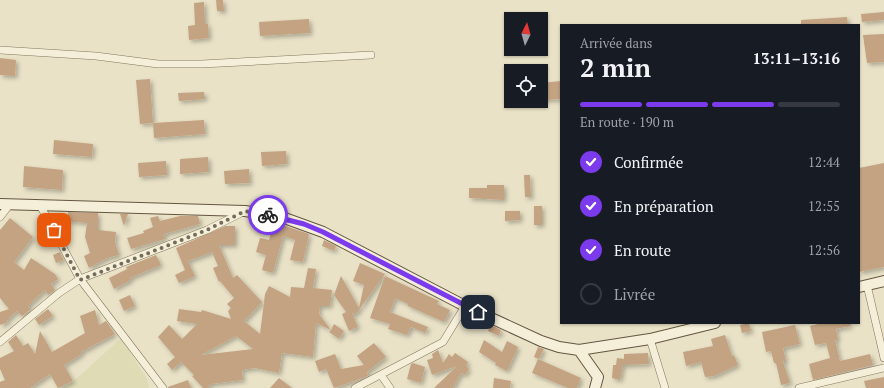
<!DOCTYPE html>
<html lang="fr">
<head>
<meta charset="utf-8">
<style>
  body { margin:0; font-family:"PT Serif",serif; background:#242831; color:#f1f3f6; height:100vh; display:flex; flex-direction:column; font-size:15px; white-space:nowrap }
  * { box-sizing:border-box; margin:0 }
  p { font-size:13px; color:#9ea1a6 }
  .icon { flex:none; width:22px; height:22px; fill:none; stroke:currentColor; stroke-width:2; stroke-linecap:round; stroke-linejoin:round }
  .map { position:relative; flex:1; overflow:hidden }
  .sheet { position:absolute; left:560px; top:24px; width:300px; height:300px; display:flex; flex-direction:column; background:#171b24; border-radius:0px; box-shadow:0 1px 3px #0004 }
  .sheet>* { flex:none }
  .needle { width:26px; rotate:5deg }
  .buttons { position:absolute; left:504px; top:12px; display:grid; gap:8px }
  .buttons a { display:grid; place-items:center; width:44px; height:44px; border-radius:0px; background:#171b24; box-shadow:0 1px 3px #0004; font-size:20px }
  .pin { position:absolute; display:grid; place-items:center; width:34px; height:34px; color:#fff; margin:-17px; border-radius:8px; box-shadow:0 2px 6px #0006 }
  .courier { position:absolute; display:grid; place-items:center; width:40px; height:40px; margin:-20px; border:3px solid #7c3aed; border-radius:50%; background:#fff; color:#222; box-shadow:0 1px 5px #0007 }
  .summary em { font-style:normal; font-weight:600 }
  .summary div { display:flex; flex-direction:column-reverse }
  .summary { display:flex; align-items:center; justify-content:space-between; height:68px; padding:0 20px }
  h1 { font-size:26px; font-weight:600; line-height:30px }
  .bar { display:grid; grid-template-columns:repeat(4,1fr); gap:6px 4px; align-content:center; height:48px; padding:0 20px }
  .bar i { height:5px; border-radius:3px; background:#363941 }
  .bar .selected { background:#7c3aed }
  .bar p { grid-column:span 4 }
  ol { padding:0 20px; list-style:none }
  li { display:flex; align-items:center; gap:12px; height:44px }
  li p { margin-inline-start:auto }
  li .icon { padding:4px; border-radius:50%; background:#7c3aed; color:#fff; stroke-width:4 }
  li:last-child { color:#9ea1a6 }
  li i { width:22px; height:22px; border:2px solid #363941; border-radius:50% }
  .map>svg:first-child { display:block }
</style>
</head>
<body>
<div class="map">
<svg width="884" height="388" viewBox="0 0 884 388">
  <defs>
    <filter id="shadow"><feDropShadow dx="2.5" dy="2.5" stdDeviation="2" flood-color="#0004"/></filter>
  </defs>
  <rect width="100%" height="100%" fill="#e9e2c7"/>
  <!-- farmland -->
  <path fill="#dedbb5" d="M 121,338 L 147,379 L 149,388 L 63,388 L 73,382 Z"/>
  <!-- building -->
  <path fill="#c3a381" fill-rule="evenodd" filter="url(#shadow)" d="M 216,0 L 223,0 L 224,11 L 217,11 Z
    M 204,2 L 205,24 L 208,24 L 209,38 L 189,40 L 188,26 L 195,25 L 194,3 Z
    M 884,12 L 884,20 L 862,22 L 861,14 Z
    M 847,17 L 848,25 L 801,25 L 801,20 Z
    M 309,19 L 310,33 L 260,36 L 259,22 Z
    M 884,34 L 884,62 L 867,63 L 863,35 Z
    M 0,58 L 16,60 L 15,76 L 0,75 Z
    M 150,79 L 153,123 L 140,124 L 136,80 Z
    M 561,81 L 561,99 L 541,100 L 541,83 Z
    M 204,92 L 205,99 L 179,101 L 178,93 Z
    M 204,120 L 205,134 L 154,138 L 153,123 Z
    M 54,140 L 93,144 L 92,157 L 53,154 Z
    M 286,151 L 287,164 L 262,166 L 261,152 Z
    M 208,157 L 209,172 L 180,174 L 180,159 Z
    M 166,161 L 167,175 L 139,177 L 138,163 Z
    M 884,163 L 884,267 L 859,272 L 859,168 Z
    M 24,166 L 63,170 L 62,190 L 23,187 Z
    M 249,169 L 250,183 L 225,184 L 224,171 Z
    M 524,175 L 530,175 L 531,197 L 525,197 Z
    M 487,185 L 504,185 L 504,200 L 469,198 L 469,188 L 487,188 Z
    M 534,206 L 542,206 L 542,225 L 534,225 Z
    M 505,211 L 520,211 L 520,220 L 505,221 Z
    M 68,212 L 98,213 L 98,230 L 116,232 L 115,242 L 119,255 L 107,258 L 89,268 L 84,256 L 90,253 L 85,237 L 87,223 L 67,221 Z
    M 120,214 L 128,214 L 124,226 Z
    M 158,216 L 160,221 L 180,216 L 198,216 L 200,224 L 164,234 L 165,239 L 131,249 L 127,238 L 144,233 L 143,231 L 153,227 L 150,218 Z
    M 10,218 L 33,237 L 14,262 L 24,270 L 31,258 L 55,274 L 58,279 L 51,284 L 55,290 L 48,295 L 45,290 L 28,306 L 31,309 L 22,316 L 17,311 L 7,320 L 8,322 L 0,325 L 0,312 L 9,309 L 0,298 L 0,230 Z
    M 274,222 L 309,234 L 303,262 L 290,260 L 295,240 L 283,236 L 273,273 L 262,270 L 266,255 L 256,252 L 260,238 L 269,240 Z
    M 225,226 L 235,226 L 235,245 L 219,245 L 233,278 L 237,275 L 262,302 L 244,321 L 260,334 L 265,294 L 269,286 L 290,297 L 291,287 L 304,288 L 308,268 L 316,269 L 313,288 L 332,290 L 330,306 L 320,306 L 319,314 L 331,330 L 334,324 L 344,331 L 339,339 L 329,332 L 331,330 L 316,323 L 313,357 L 282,353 L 279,373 L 255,368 L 242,370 L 243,380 L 211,384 L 207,388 L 203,388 L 192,376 L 194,375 L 181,362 L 172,370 L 167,364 L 175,357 L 158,337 L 169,325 L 182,339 L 197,324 L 177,321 L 179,309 L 201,312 L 202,310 L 231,319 L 228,311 L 231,308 L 227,304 L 234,298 L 220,281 L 219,282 L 213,268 L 218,266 L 212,252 L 188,261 L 195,276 L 179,283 L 175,275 L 185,270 L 176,248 ZM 236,336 L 253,349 L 201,355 Z
    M 324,240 L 336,246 L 334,251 L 322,246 Z
    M 60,252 L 64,260 L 56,263 L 53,255 Z
    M 156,255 L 161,265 L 130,278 L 131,280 L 114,289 L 109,278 L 127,269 L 126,267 Z
    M 360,263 L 385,274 L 356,314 L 352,313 L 358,327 L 349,331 L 342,314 L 346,312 L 334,295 L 341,276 L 359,308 L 364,285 L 353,281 Z
    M 385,276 L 439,301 L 437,304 L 450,310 L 444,322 L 408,306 L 408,304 L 395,298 L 390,312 L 428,327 L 425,333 L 411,327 L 407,335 L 388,329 L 390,324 L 370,318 Z
    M 130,295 L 135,306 L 124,311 L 119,300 Z
    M 48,309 L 53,316 L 39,325 L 35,319 Z
    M 95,310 L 99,325 L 106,321 L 115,334 L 81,352 L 82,354 L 64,365 L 73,381 L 58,388 L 50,374 L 30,388 L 0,388 L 0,382 L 5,380 L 0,369 L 0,358 L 14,351 L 8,342 L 16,335 L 23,346 L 28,343 L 35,354 L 40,331 L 52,352 L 85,333 L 80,316 Z
    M 749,323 L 751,331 L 742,333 L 740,325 Z
    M 822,323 L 850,323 L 851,326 L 836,329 L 838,340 L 835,340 L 840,361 L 870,354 L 873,365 L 813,380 L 809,364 L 830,358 L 826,343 L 815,345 L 810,326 Z
    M 491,325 L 501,330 L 499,336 L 488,331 Z
    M 795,325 L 800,344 L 783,348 L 786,361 L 783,361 L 790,383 L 781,385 L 776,363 L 774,363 L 771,351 L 766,352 L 762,332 Z
    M 725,335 L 732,356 L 734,355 L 738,365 L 714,376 L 705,377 L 701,362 L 686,366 L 683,352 L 713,346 L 711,339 Z
    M 484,340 L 502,352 L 507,341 L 518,347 L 507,371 L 495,365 L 496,363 L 479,352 Z
    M 374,343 L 386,357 L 367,372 L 368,376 L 334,388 L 326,369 L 319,372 L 315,361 L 335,354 L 341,369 L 364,365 L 357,356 Z
    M 538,347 L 544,349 L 539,359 L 534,357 Z
    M 438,350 L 443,363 L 449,354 L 452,357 L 455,353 L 468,362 L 466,366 L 469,369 L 465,375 L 461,373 L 453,388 L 434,388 L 457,366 L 432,375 L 427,360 L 433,358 L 432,354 Z
    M 648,353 L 649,364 L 623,365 L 620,380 L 612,378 L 613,365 L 616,365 L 617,358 L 624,359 L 624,354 Z
    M 538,359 L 581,378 L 577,388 L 568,388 L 532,373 Z
    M 413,363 L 425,367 L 421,383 L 407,379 L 411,364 Z
    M 884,377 L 884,388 L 866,388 L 864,381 Z
    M 279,378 L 292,388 L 270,388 Z
    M 494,378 L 511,381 L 510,388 L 493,388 Z
    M 188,380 L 191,388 L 168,388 L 168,387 Z"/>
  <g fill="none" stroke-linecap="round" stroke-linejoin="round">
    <defs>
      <path id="street" d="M 0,50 L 96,56 L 158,64 L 202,64 L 371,55
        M 40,205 L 80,279 L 163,388
        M 0,217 L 10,204
        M 867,285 L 884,358
        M 650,339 L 665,388
        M 0,342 L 59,293 L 80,279 L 207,230 L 245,211
        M 381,375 L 390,388
        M 355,388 L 443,342 L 465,306
        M 799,388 L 884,368"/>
      <path id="secondary" d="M 0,204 L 245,211 L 279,216 L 323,232 L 465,306 L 541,341 L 559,347 L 579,350 L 650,339 L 715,323
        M 859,287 L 884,281
        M 579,350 L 598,377 L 595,388"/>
    </defs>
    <!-- street casing -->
    <use href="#street" stroke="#83755e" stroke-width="8"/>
    <!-- secondary casing -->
    <use href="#secondary" stroke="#655641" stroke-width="12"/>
    <!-- street -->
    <use href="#street" stroke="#f5efd9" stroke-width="7"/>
    <!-- secondary -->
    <use href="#secondary" stroke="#f5efd9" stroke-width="10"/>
  </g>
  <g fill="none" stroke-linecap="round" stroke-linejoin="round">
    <!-- done -->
    <path stroke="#746c5a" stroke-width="4" stroke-dasharray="0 7.2" d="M 54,230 L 80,280 L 207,230 L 245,211 L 268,215"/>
    <!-- route -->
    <path stroke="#7c3aed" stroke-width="5" d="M 268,215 L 304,224 L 323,232 L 478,312"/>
  </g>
</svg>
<div class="buttons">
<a><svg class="needle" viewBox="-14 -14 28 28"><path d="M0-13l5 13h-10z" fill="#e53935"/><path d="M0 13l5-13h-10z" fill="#9ea1a6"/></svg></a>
<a><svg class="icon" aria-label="locate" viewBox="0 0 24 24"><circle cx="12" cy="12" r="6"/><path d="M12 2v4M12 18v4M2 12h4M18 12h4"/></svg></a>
</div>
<div class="pin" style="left:54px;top:230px;background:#ea580c"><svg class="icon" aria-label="bag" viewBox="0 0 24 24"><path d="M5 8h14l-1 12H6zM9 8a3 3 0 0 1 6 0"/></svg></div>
<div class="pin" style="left:478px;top:312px;background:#1f2937"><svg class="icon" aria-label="home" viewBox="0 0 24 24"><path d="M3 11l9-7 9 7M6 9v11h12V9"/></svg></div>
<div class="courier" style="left:268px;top:215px"><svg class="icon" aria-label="bike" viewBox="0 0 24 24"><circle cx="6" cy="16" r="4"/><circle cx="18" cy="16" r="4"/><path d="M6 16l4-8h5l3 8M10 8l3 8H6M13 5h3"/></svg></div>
<section class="sheet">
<div class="summary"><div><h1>2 min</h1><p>Arrivée dans</p></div><em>13:11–13:16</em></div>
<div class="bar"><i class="selected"></i><i class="selected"></i><i class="selected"></i><i></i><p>En route · 190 m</p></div>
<ol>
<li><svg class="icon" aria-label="check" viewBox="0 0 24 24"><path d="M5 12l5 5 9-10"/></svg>Confirmée<p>12:44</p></li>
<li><svg class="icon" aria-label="check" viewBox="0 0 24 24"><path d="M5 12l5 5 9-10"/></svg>En préparation<p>12:55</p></li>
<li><svg class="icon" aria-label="check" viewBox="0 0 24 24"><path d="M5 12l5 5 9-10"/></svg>En route<p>12:56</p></li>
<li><i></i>Livrée</li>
</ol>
</section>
</div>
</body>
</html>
